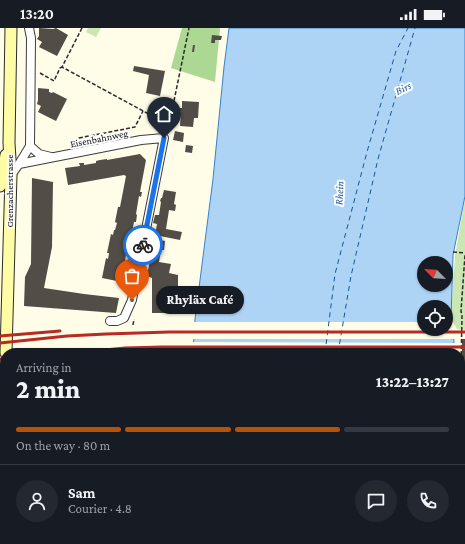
<!DOCTYPE html>
<html lang="en">
<head>
<meta charset="utf-8">
<style>
  body { margin:0; font-family:"Crimson Pro",serif; background:#242831; color:#f1f3f6; height:100vh; display:flex; flex-direction:column; font-size:15px; white-space:nowrap }
  * { box-sizing:border-box; margin:0 }
  p { font-size:13px; color:#9ea1a6 }
  .icon { flex:none; width:22px; height:22px; fill:none; stroke:currentColor; stroke-width:2; stroke-linecap:round; stroke-linejoin:round }
  .map { position:relative; flex:1; overflow:hidden }
  .side { position:absolute; left:0px; top:320px; width:465px; height:196px; display:flex; flex-direction:column; background:#171b24; border-radius:16px 16px 0 0; box-shadow:0 1px 3px #0004 }
  .side>* { flex:none }
  .needle { width:26px; rotate:294deg }
  .fabs { position:absolute; left:417px; top:228px; display:grid; gap:8px }
  .fabs a { display:grid; place-items:center; width:36px; height:36px; border-radius:50%; background:#171b24; box-shadow:0 1px 3px #0004; font-size:20px }
  .pin { position:absolute; display:grid; place-items:center; width:34px; height:34px; color:#fff; margin:-41px -17px; border-radius:50% 50% 50% 0; rotate:-45deg; box-shadow:0 0 4px #0007 }
  .pin .icon { rotate:45deg }
  .courier { position:absolute; display:grid; place-items:center; width:40px; height:40px; margin:-20px; border:3px solid #1a73e8; border-radius:50%; background:#fff; color:#222; box-shadow:0 1px 5px #0007 }
  .bubble { position:absolute; height:28px; border-radius:14px; background:#171b24; box-shadow:0 1px 3px #0004; font-size:13px; font-weight:800; line-height:28px; text-align:center }
  .head em { font-style:normal; font-weight:800 }
  .head div { display:flex; flex-direction:column-reverse }
  .head { display:flex; align-items:center; justify-content:space-between; height:68px; padding:0 16px }
  h1 { font-size:26px; font-weight:800; line-height:30px }
  .bar { display:grid; grid-template-columns:repeat(4,1fr); gap:6px 4px; align-content:center; height:48px; padding:0 16px }
  .bar i { height:5px; border-radius:3px; background:#363941 }
  .bar .on { background:#b45309 }
  .bar p { grid-column:span 4 }
  .line { display:flex; align-items:center; gap:10px; padding:0 16px; border-top:1px solid #363941 }
  .line div { flex:1 }
  .round { display:grid; place-items:center; flex:none; width:42px; height:42px; border-radius:21px; background:#242831 }
  .status { display:flex; justify-content:space-between; align-items:center; height:28px; padding:0 20px; background:#171b24; direction:ltr }
  .status svg { height:11px; fill:currentColor }
  .map>svg:first-child { display:block }
</style>
</head>
<body>
<div class="status"><b>13:20</b><svg viewBox="0 0 49 12"><path d="M0 12V9h3v3zM5 12V6h3v6zM10 12V3h3v9zM15 12V0h3v12zM26 1h20v11H26zM47 4h2v5h-2z"/></svg></div>
<div class="map">
<svg width="465" height="516" viewBox="0 0 465 516">
  <rect width="100%" height="100%" fill="#fffce8"/>
  <!-- green -->
  <path fill="#cae7b3" d="M 88,0 L 101,0 L 96,9 L 86,4 Z
    M 465,170 L 465,302 L 457,301 L 451,291 L 455,228 Z
    M 24,511 L 88,511 L 94,515 L 130,511 L 133,516 L 8,516 L 14,513 L 24,514 Z"/>
  <!-- forest -->
  <path fill="#acd893" d="M 182,0 L 220,0 L 215,54 L 171,40 Z"/>
  <!-- water -->
  <path fill="#aed4f5" stroke="#3682cb" fill-rule="evenodd" d="M 229,0 L 465,0 L 465,168 L 453,227 L 451,291 L 454,313 L 453,325 L 193,325 L 195,291 L 213,151 L 224,39 ZM 424,235 L 446,235 L 446,257 L 424,257 ZM 424,279 L 446,279 L 446,301 L 424,301 Z
    M 41,511 L 55,511 L 56,516 L 40,516 Z
    M 164,511 L 452,511 L 452,516 L 161,516 Z"/>
  <!-- pier -->
  <path fill="#fffce8" d="M 192,294 L 424,294 L 424,301 L 446,301 L 446,294 L 453,294 L 455,311 L 192,311 Z
    M 192,314 L 455,315 L 455,325 L 191,325 Z"/>
  <g fill="none" stroke-linecap="round" stroke-linejoin="round">
    <!-- ferry -->
    <path stroke="#175599" stroke-width="1" stroke-dasharray="5 4" stroke-linecap="butt" d="M 325,325 L 335,246 L 367,124 L 396,23 L 408,0
      M 338,325 L 351,248 L 378,131 L 415,0
      M 303,516 L 303,511
      M 329,516 L 330,511"/>
  </g>
  <!-- building -->
  <path fill="#534d47" d="M 39,0 L 53,1 L 56,0 L 68,7 L 57,28 L 39,19 L 42,14 L 37,11 L 39,8 Z
    M 212,7 L 222,8 L 221,12 L 215,12 L 215,15 L 211,15 Z
    M 193,17 L 195,17 L 194,24 L 192,24 Z
    M 134,38 L 165,43 L 160,68 L 146,65 L 149,47 L 133,43 Z
    M 38,60 L 49,61 L 49,64 L 52,65 L 53,64 L 67,71 L 56,93 L 38,84 L 41,78 L 37,76 L 38,72 Z
    M 182,73 L 199,74 L 198,90 L 194,90 L 193,99 L 180,98 L 181,83 L 179,83 L 180,80 L 182,80 Z
    M 175,103 L 184,105 L 183,114 L 173,112 Z
    M 186,117 L 193,118 L 192,125 L 185,124 Z
    M 140,126 L 146,132 L 140,164 L 142,164 L 141,169 L 139,168 L 136,186 L 137,187 L 136,194 L 134,194 L 132,205 L 130,205 L 129,213 L 131,213 L 128,227 L 126,226 L 125,234 L 126,234 L 122,254 L 102,250 L 106,230 L 108,231 L 109,225 L 107,225 L 111,206 L 113,207 L 114,202 L 115,202 L 117,195 L 115,194 L 118,179 L 120,179 L 126,148 L 124,147 L 68,157 L 65,140 L 80,138 L 79,135 L 84,135 L 84,137 L 96,135 L 96,133 L 100,132 L 107,131 L 107,132 Z
    M 32,150 L 53,154 L 52,219 L 44,260 L 84,266 L 119,270 L 116,285 L 24,278 L 25,249 L 31,236 Z
    M 164,162 L 176,164 L 174,176 L 176,177 L 175,183 L 169,182 L 166,201 L 182,204 L 180,212 L 155,207 L 157,196 L 153,195 L 155,187 L 159,187 L 161,174 L 160,173 L 161,170 L 162,170 Z
    M 154,211 L 165,213 L 164,222 L 161,222 L 159,234 L 171,236 L 169,245 L 178,247 L 178,285 L 152,285 L 152,250 L 147,248 L 150,232 L 146,232 L 148,219 L 152,220 Z
    M 462,311 L 465,311 L 465,337 L 462,337 Z
    M 460,412 L 465,413 L 465,431 L 460,430 Z"/>
  <g fill="none" stroke-linecap="round" stroke-linejoin="round">
    <defs>
      <path id="street" d="M 29,0 L 31,10 L 30,118 L 39,126 L 51,129
        M 19,136 L 30,118
        M 11,147 L 19,136 L 141,112 L 164,110 L 132,272 L 124,290 L 117,293 L 110,293"/>
      <path id="secondary" d="M 0,158 L 6,127
        M 6,325 L 11,147 L 9,115 L 11,0
        M 0,492 L 5,372"/>
      <path id="primary" d="M 0,362 L 5,361
        M 460,399 L 465,399
        M 0,403 L 5,404"/>
      <path id="highway" d="M 460,375 L 465,375
        M 460,387 L 465,387
        M 460,406 L 465,407"/>
    </defs>
    <!-- street casing -->
    <use href="#street" stroke="#3d3d3d" stroke-width="10"/>
    <!-- secondary casing -->
    <use href="#secondary" stroke="#2c2c2c" stroke-width="13"/>
    <!-- primary casing -->
    <use href="#primary" stroke="#1b1b1b" stroke-width="14"/>
    <!-- highway casing -->
    <use href="#highway" stroke="#1b1b1b" stroke-width="16"/>
    <!-- path -->
    <path stroke="#2c2c2c" stroke-width="1.5" stroke-dasharray="4 2" stroke-linecap="butt" d="M 82,0 L 62,39 L 169,97
      M 40,45 L 54,53 L 60,40 L 62,39
      M 167,102 L 169,97 L 189,0
      M 80,116 L 79,110 L 135,99 L 143,83
      M 453,224 L 465,225
      M 133,297 L 134,291
      M 462,345 L 461,339 L 462,288 L 461,283 L 465,227
      M 460,465 L 462,436
      M 460,479 L 465,458
      M 460,499 L 465,500
      M 57,511 L 58,516
      M 89,511 L 91,516
      M 31,516 L 31,511
      M 38,516 L 39,511
      M 137,516 L 140,511
      M 456,516 L 457,511"/>
    <!-- street -->
    <use href="#street" stroke="#fff" stroke-width="8"/>
    <!-- secondary -->
    <use href="#secondary" stroke="#fefca4" stroke-width="11"/>
    <!-- primary -->
    <use href="#primary" stroke="#f7df60" stroke-width="12"/>
    <!-- highway -->
    <use href="#highway" stroke="#f2aa52" stroke-width="14"/>
    <!-- rail -->
    <path stroke="#b72b25" stroke-width="3" d="M 0,308 L 60,303
      M 0,315 L 67,308 L 106,306 L 169,304 L 465,304
      M 322,324 L 384,324
      M 75,325 L 125,320 L 162,319 L 465,319
      M 0,331 L 5,331"/>
    <defs>
      <path id="highway-bridge" d="M 460,356 L 465,355
        M 0,373 L 5,373
        M 0,391 L 5,391"/>
    </defs>
    <!-- highway-bridge casing -->
    <use href="#highway-bridge" stroke="#1b1b1b" stroke-width="16" stroke-linecap="butt"/>
    <!-- path-bridge -->
    <path stroke="#2c2c2c" stroke-width="1.5" stroke-dasharray="4 2" stroke-linecap="butt" d="M 460,329 L 465,329"/>
    <!-- highway-bridge -->
    <use href="#highway-bridge" stroke="#f2aa52" stroke-width="14"/>
  </g>
  <g fill="none" stroke-linecap="round" stroke-linejoin="round">
    <!-- done -->
    <path stroke="#605f58" stroke-width="4" stroke-dasharray="0 7.2" d="M 132,272 L 143,217"/>
    <!-- route -->
    <path stroke="#1a73e8" stroke-width="5" d="M 143,217 L 164,110"/>
  </g>
  <g text-anchor="middle" stroke-width="4" stroke-linejoin="round" paint-order="stroke">
    <!-- street labels -->
    <g font-size="10" fill="#0a0a0a" stroke="#fff">
      <text transform="translate(99 110) rotate(-11)" y="4">Eisenbahnweg</text>
      <text transform="translate(9 163) rotate(-90)" y="4">Grenzacherstrasse</text>
    </g>
    <!-- water labels -->
    <g font-size="11" font-style="italic" fill="#175599" stroke="#fff">
      <text transform="translate(403 60) rotate(-27)" y="4">Birs</text>
      <text transform="translate(339 165) rotate(-87)" y="4">Rhein</text>
    </g>
  </g>
</svg>
<div class="fabs">
<a><svg class="needle" viewBox="-14 -14 28 28"><path d="M0-13l5 13h-10z" fill="#e53935"/><path d="M0 13l5-13h-10z" fill="#9ea1a6"/></svg></a>
<a><svg class="icon" aria-label="locate" viewBox="0 0 24 24"><circle cx="12" cy="12" r="6"/><path d="M12 2v4M12 18v4M2 12h4M18 12h4"/></svg></a>
</div>
<div class="pin" style="left:132px;top:272px;background:#ea580c"><svg class="icon" aria-label="bag" viewBox="0 0 24 24"><path d="M5 8h14l-1 12H6zM9 8a3 3 0 0 1 6 0"/></svg></div>
<div class="pin" style="left:164px;top:110px;background:#1f2937"><svg class="icon" aria-label="home" viewBox="0 0 24 24"><path d="M3 11l9-7 9 7M6 9v11h12V9"/></svg></div>
<div class="courier" style="left:143px;top:217px"><svg class="icon" aria-label="bike" viewBox="0 0 24 24"><circle cx="6" cy="16" r="4"/><circle cx="18" cy="16" r="4"/><path d="M6 16l4-8h5l3 8M10 8l3 8H6M13 5h3"/></svg></div>
<div class="bubble" style="left:156px;top:258px;width:88px">Rhyläx Café</div>
<section class="side">
<div class="head"><div><h1>2 min</h1><p>Arriving in</p></div><em>13:22–13:27</em></div>
<div class="bar"><i class="on"></i><i class="on"></i><i class="on"></i><i></i><p>On the way · 80 m</p></div>
<div class="line" style="height:72px"><a class="round"><svg class="icon" aria-label="person" viewBox="0 0 24 24"><circle cx="12" cy="8" r="4"/><path d="M4 21q1-7 8-7t8 7"/></svg></a><div><b>Sam</b><p>Courier · 4.8</p></div><a class="round"><svg class="icon" aria-label="chat" viewBox="0 0 24 24"><path d="M4 5h16v11H9l-5 4z"/></svg></a><a class="round"><svg class="icon" aria-label="phone" viewBox="0 0 24 24"><path d="M5 4h4l2 5-3 2q2 4 5 5l2-3 5 2v4C11 20 4 13 5 4z"/></svg></a></div>
</section>
</div>
</body>
</html>
